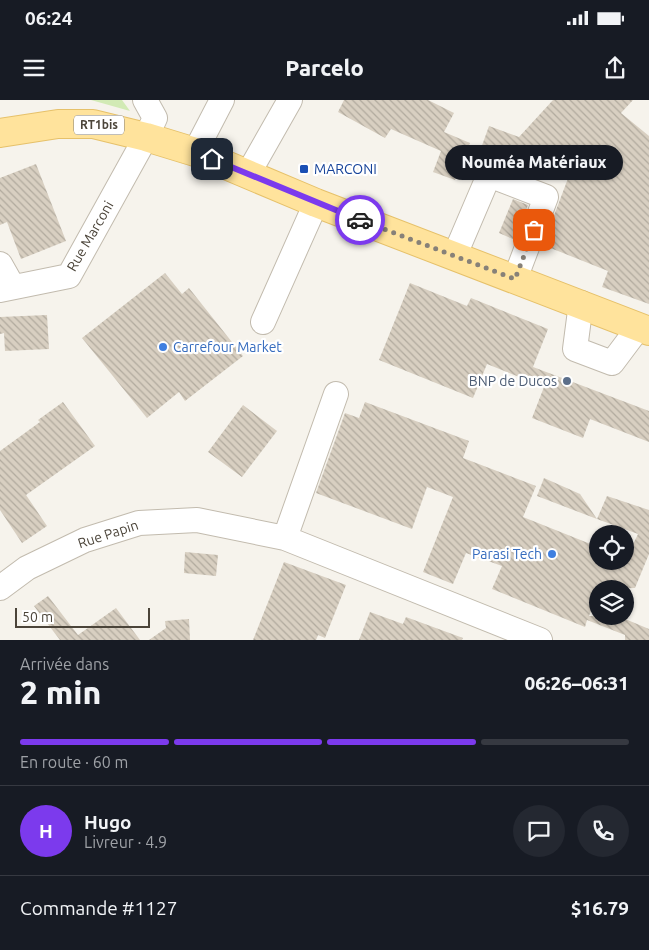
<!DOCTYPE html>
<html lang="fr">
<head>
<meta charset="utf-8">
<style>
  body { margin:0; font-family:Ubuntu,sans-serif; background:#242831; color:#f1f3f6; height:100vh; display:flex; flex-direction:column; font-size:19px; white-space:nowrap }
  * { box-sizing:border-box; margin:0 }
  p { font-size:16px; color:#9ea1a6 }
  .icon { flex:none; width:28px; height:28px; fill:none; stroke:currentColor; stroke-width:2; stroke-linecap:round; stroke-linejoin:round }
  .map { position:relative; height:540px; overflow:hidden }
  .panel { display:flex; flex-direction:column; background:#171b24; flex:1 }
  .panel>* { flex:none }
  .tools { position:absolute; left:589px; top:425px; display:grid; gap:10px }
  .tools a { display:grid; place-items:center; width:45px; height:45px; border-radius:50%; background:#171b24; box-shadow:0 1px 4px #0004; font-size:25px }
  .scale { position:absolute; left:15px; bottom:12px; width:135px; box-sizing:border-box; padding-left:5px; border:2px solid #4b4439; border-top:0; font-size:14px; line-height:18px; white-space:nowrap; color:#4b4439; -webkit-text-stroke:4px #fff; paint-order:stroke }
  .pin { position:absolute; display:grid; place-items:center; width:42px; height:42px; color:#fff; margin:-21px; border-radius:10px; box-shadow:0 2px 8px #0006 }
  .courier { position:absolute; display:grid; place-items:center; width:50px; height:50px; margin:-25px; border:4px solid #7c3aed; border-radius:50%; background:#fff; color:#222; box-shadow:0 1px 6px #0007 }
  .bubble { position:absolute; height:35px; border-radius:18px; background:#171b24; box-shadow:0 1px 4px #0004; font-size:16px; font-weight:800; line-height:35px; text-align:center }
  .headline em { font-style:normal; font-weight:800 }
  .headline div { display:flex; flex-direction:column-reverse }
  .headline { display:flex; align-items:center; justify-content:space-between; height:85px; padding:0 20px }
  h1 { font-size:32px; font-weight:800; line-height:38px }
  .bar { display:grid; grid-template-columns:repeat(4,1fr); gap:8px 5px; align-content:center; height:60px; padding:0 20px }
  .bar i { height:6px; border-radius:4px; background:#363941 }
  .bar .on { background:#7c3aed }
  .bar p { grid-column:span 4 }
  .line { display:flex; align-items:center; gap:12px; padding:0 20px; border-top:1px solid #363941 }
  .line div { flex:1 }
  .round { display:grid; place-items:center; flex:none; width:52px; height:52px; border-radius:26px; background:#242831 }
  .status { display:flex; justify-content:space-between; align-items:center; height:35px; padding:0 25px; background:#171b24; direction:ltr }
  .status svg { height:14px; fill:currentColor }
  header { display:flex; justify-content:space-between; align-items:center; height:65px; padding:0 20px; background:#171b24; font-size:22px; font-weight:800 }
  .map>svg:first-child { display:block }
</style>
</head>
<body>
<div class="status"><b>06:24</b><svg viewBox="0 0 49 12"><path d="M0 12V9h3v3zM5 12V6h3v6zM10 12V3h3v9zM15 12V0h3v12zM26 1h20v11H26zM47 4h2v5h-2z"/></svg></div>
<header><svg class="icon" aria-label="menu" viewBox="0 0 24 24"><path d="M4 6h16M4 12h16M4 18h16"/></svg>Parcelo<svg class="icon" aria-label="share" viewBox="0 0 24 24"><path d="M12 15V3M7 8l5-5 5 5M5 13v7h14v-7"/></svg></header>
<div class="map">
<svg width="649" height="540" viewBox="0 0 649 540">
  <defs>
    <pattern id="building-back-hatch" width="6" height="6" patternUnits="userSpaceOnUse" patternTransform="scale(1.25)"><rect width="6" height="6" fill="#d8cfc1"/><path d="M-1 5l2 2M0 0l6 6M5-1l2 2" fill="none" stroke="#b1aa9e"/></pattern>
  </defs>
  <rect width="100%" height="100%" fill="#f6f3ec"/>
  <!-- grass -->
  <path fill="#d2eab5" d="M 91,0 L 122,0 L 130,11 Z"/>
  <!-- building -->
  <path fill="url(#building-back-hatch)" d="M 344,0 L 428,0 L 454,13 L 444,32 L 470,43 L 455,80 L 433,72 L 441,51 L 391,29 L 385,38 L 338,12 Z
    M 553,0 L 633,0 L 621,13 L 649,36 L 649,204 L 602,187 L 608,171 L 543,145 L 570,73 L 532,59 L 530,64 L 500,54 L 501,58 L 480,51 L 489,26 L 519,37 Z
    M 36,64 L 66,141 L 21,159 L 7,122 L 0,125 L 0,78 Z
    M 513,99 L 528,105 L 515,140 L 499,133 Z
    M 165,173 L 182,194 L 189,188 L 243,256 L 185,301 L 179,292 L 147,318 L 82,238 Z
    M 410,183 L 467,206 L 471,198 L 548,229 L 533,267 L 649,311 L 649,342 L 590,319 L 583,338 L 532,318 L 544,287 L 487,264 L 473,298 L 379,260 Z
    M 47,215 L 49,249 L 5,251 L 4,233 L 0,234 L 0,217 Z
    M 63,302 L 95,346 L 26,395 L 47,426 L 22,443 L 0,410 L 0,351 L 40,322 L 38,320 Z
    M 365,302 L 469,341 L 463,358 L 536,386 L 523,417 L 598,447 L 598,461 L 625,461 L 638,434 L 597,419 L 607,396 L 649,410 L 649,454 L 635,488 L 598,489 L 598,493 L 589,516 L 618,516 L 649,529 L 649,540 L 625,540 L 625,535 L 587,520 L 585,527 L 492,489 L 502,466 L 466,453 L 453,484 L 423,472 L 453,397 L 427,387 L 412,429 L 316,393 L 345,313 L 359,318 Z
    M 243,305 L 277,331 L 242,377 L 208,352 Z
    M 544,378 L 580,394 L 597,419 L 537,396 Z
    M 185,452 L 218,455 L 216,476 L 184,473 Z
    M 284,462 L 346,485 L 325,538 L 318,535 L 316,540 L 253,540 Z
    M 48,496 L 78,535 L 116,508 L 140,540 L 60,540 L 34,506 Z
    M 370,512 L 403,524 L 406,517 L 463,538 L 462,540 L 359,540 Z
    M 189,519 L 190,540 L 149,540 L 166,528 L 165,521 Z"/>
  <g fill="none" stroke-linecap="round" stroke-linejoin="round">
    <defs>
      <path id="minor" d="M 195,52 L 222,0
        M 248,74 L 290,0
        M 454,157 L 489,75 L 546,97 L 515,179
        M 0,164 L 13,187
        M 0,190 L 69,176 L 146,37 L 155,18 L 145,0
        M 581,203 L 575,249 L 612,263 L 639,227
        M 263,222 L 316,103
        M 285,438 L 336,294
        M 0,488 L 27,468 L 85,440 L 139,423 L 197,420 L 285,438 L 540,540"/>
      <path id="major" d="M 0,33 L 58,24 L 93,24 L 146,37 L 195,52 L 316,103 L 649,231"/>
    </defs>
    <!-- minor casing -->
    <use href="#minor" stroke="#c2bbae" stroke-width="26"/>
    <!-- major casing -->
    <use href="#major" stroke="#e6c16a" stroke-width="30"/>
    <!-- minor -->
    <use href="#minor" stroke="#fff" stroke-width="24"/>
    <!-- major -->
    <use href="#major" stroke="#ffe39c" stroke-width="28"/>
  </g>
  <g fill="none" stroke-linecap="round" stroke-linejoin="round">
    <!-- done -->
    <path stroke="#878178" stroke-width="5" stroke-dasharray="0 9" d="M 360,120 L 515,179 L 534,130"/>
    <!-- route -->
    <path stroke="#7c3aed" stroke-width="6" d="M 212,59 L 360,120"/>
  </g>
  <!-- markers -->
  <rect fill="#1a4fb4" stroke="#fff" stroke-width="2" x="299" y="64" width="10" height="10" rx="2.5"/>
  <g fill="#3f7fe0" stroke="#fff" stroke-width="2">
    <circle cx="163" cy="247" r="5"/>
    <circle cx="552" cy="454" r="5"/>
  </g>
  <circle fill="#5c6f8a" stroke="#fff" stroke-width="2" cx="567" cy="281" r="5"/>
  <g text-anchor="middle" stroke-width="4.5" stroke-linejoin="round" paint-order="stroke">
    <!-- shield labels -->
    <rect fill="#fff" stroke="#817c74" stroke-width="1" x="74" y="15.5" width="50" height="19" rx="4"/>
    <g font-size="12" font-weight="bold" fill="#4b4439">
      <text x="99" y="29">RT1bis</text>
    </g>
    <!-- transit labels -->
    <g font-size="14" fill="#164399" stroke="#fff" text-anchor="start">
      <text x="314" y="74">MARCONI</text>
    </g>
    <!-- street labels -->
    <g font-size="14" fill="#4b4439" stroke="#fff">
      <text transform="translate(90 136) rotate(-60)" y="5">Rue Marconi</text>
      <text transform="translate(108 434) rotate(-18)" y="5">Rue Papin</text>
    </g>
    <!-- shop labels -->
    <g font-size="14" fill="#366cbe" stroke="#fff" text-anchor="start">
      <text x="173" y="252">Carrefour Market</text>
      <text x="542" y="459" text-anchor="end">Parasi Tech</text>
    </g>
    <!-- service labels -->
    <g font-size="14" fill="#4e5e75" stroke="#fff" text-anchor="end">
      <text x="557" y="286">BNP de Ducos</text>
    </g>
  </g>
</svg>
<div class="tools">
<a><svg class="icon" aria-label="locate" viewBox="0 0 24 24"><circle cx="12" cy="12" r="6"/><path d="M12 2v4M12 18v4M2 12h4M18 12h4"/></svg></a>
<a><svg class="icon" aria-label="layers" viewBox="0 0 24 24"><path d="M12 4l9 5-9 5-9-5zM3 14l9 5 9-5"/></svg></a>
</div>
<div class="scale">50 m</div>
<div class="pin" style="left:534px;top:130px;background:#ea580c"><svg class="icon" aria-label="bag" viewBox="0 0 24 24"><path d="M5 8h14l-1 12H6zM9 8a3 3 0 0 1 6 0"/></svg></div>
<div class="pin" style="left:212px;top:59px;background:#1f2937"><svg class="icon" aria-label="home" viewBox="0 0 24 24"><path d="M3 11l9-7 9 7M6 9v11h12V9"/></svg></div>
<div class="courier" style="left:360px;top:120px"><svg class="icon" aria-label="car" viewBox="0 0 24 24"><path d="M5 17H2v-5l4-1 3-4h7l3 4 3 1v5h-3M9 17h6M6 11h13"/><circle cx="7" cy="17" r="2"/><circle cx="17" cy="17" r="2"/></svg></div>
<div class="bubble" style="left:445px;top:45px;width:178px">Nouméa Matériaux</div>
</div>
<section class="panel">
<div class="headline"><div><h1>2 min</h1><p>Arrivée dans</p></div><em>06:26–06:31</em></div>
<div class="bar"><i class="on"></i><i class="on"></i><i class="on"></i><i></i><p>En route · 60 m</p></div>
<div class="line" style="height:90px"><b class="round" style="background:#7c3aed;color:#fff">H</b><div><b>Hugo</b><p>Livreur · 4.9</p></div><a class="round"><svg class="icon" aria-label="chat" viewBox="0 0 24 24"><path d="M4 5h16v11H9l-5 4z"/></svg></a><a class="round"><svg class="icon" aria-label="phone" viewBox="0 0 24 24"><path d="M5 4h4l2 5-3 2q2 4 5 5l2-3 5 2v4C11 20 4 13 5 4z"/></svg></a></div>
<div class="line" style="height:65px"><div>Commande #1127</div><b>$16.79</b></div>
</section>
</body>
</html>
